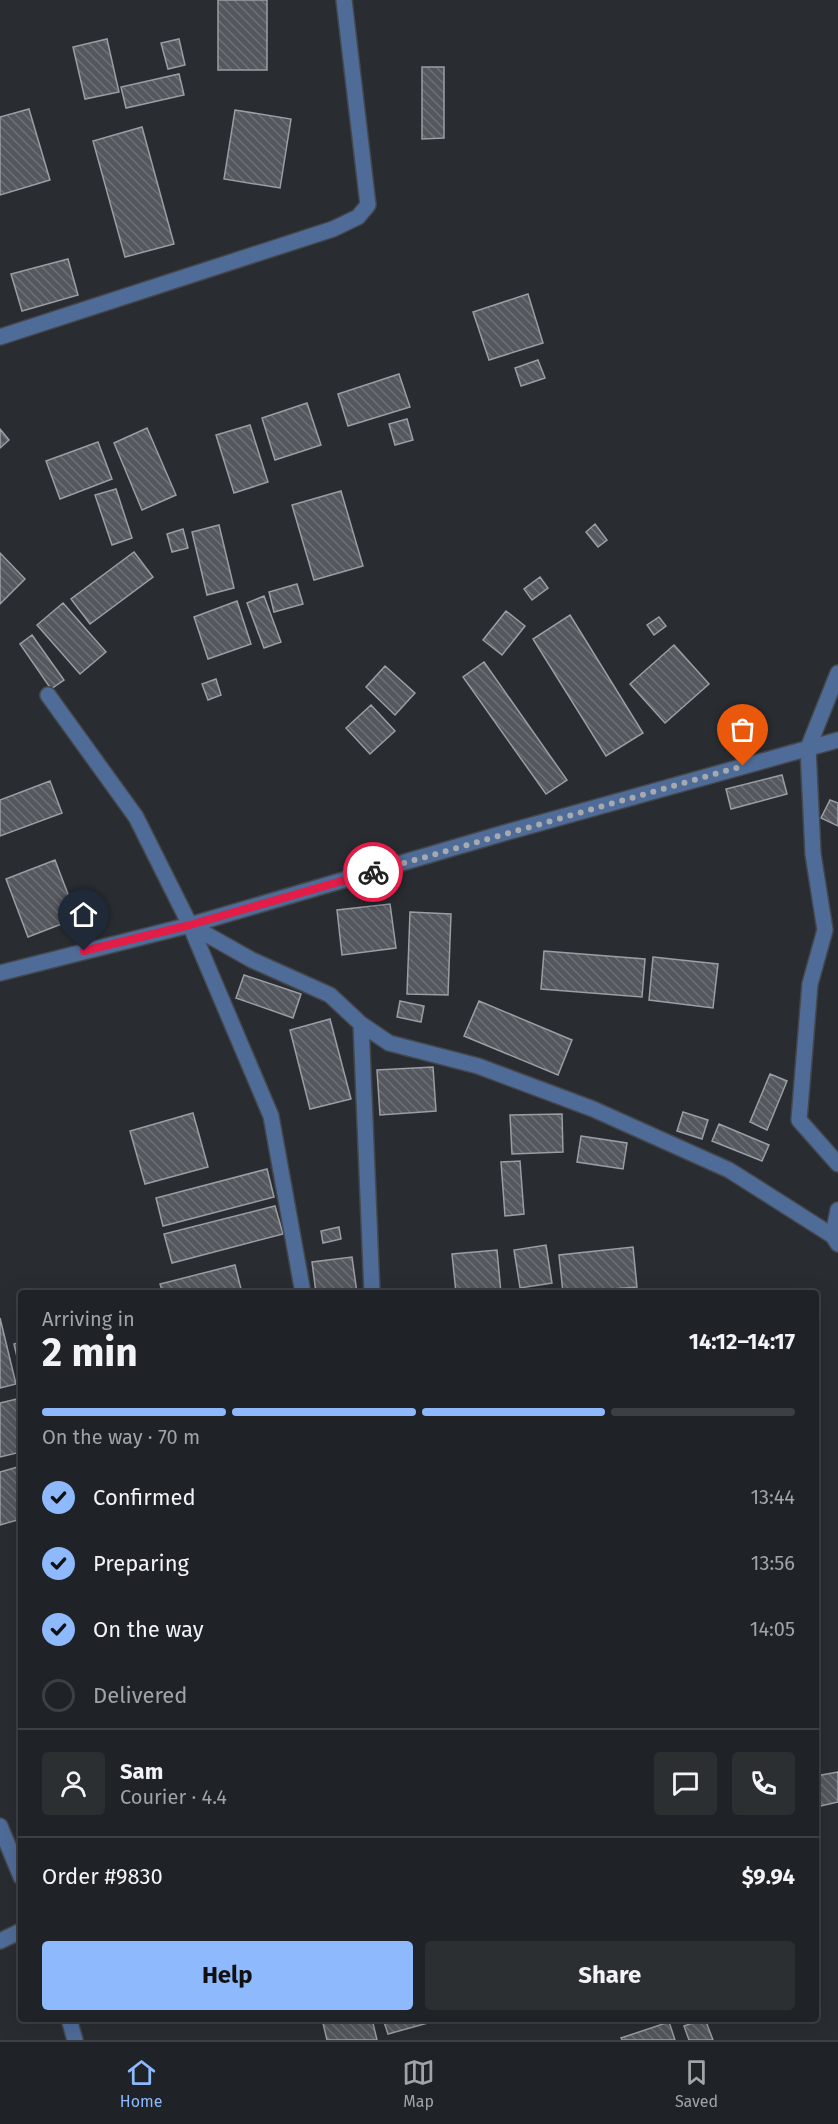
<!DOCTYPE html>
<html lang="en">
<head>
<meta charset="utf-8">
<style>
  body { margin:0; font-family:"Fira Sans",sans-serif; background:#2c2f32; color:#f1f3f6; height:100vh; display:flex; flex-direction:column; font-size:22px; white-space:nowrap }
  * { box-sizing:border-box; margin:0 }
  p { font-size:20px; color:#a1a4a7 }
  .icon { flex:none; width:33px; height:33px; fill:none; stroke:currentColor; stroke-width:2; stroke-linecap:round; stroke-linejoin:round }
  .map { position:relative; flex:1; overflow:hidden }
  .panel { position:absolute; left:18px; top:1290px; width:801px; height:732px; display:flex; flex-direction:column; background:#1f2226; border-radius:6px; box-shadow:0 6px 24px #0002,0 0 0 2px #3c3f43 }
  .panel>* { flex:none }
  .pin { position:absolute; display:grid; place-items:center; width:51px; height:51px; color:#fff; margin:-62px -26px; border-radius:50% 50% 50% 0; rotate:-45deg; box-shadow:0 0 6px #0007 }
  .pin .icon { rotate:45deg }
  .courier { position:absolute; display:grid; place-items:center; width:60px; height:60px; margin:-30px; border:4px solid #e11d48; border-radius:50%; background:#fff; color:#222; box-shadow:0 2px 8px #0007 }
  .head em { font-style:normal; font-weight:700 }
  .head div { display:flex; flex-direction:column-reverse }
  .head { display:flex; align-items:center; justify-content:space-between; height:102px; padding:0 24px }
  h1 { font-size:39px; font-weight:700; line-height:45px }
  .bar { display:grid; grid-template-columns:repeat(4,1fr); gap:9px 6px; align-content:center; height:72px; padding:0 24px }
  .bar i { height:8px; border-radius:4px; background:#3c3f43 }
  .bar .active { background:#8eb9fc }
  .bar p { grid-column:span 4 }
  .line { display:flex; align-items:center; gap:15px; padding:0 24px; border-top:2px solid #3c3f43 }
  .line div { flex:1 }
  .round { display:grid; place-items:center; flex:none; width:63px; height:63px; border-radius:6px; background:#2c2f32 }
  ol { padding:0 24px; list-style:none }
  li { display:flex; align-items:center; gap:18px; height:66px }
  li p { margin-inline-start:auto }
  li .icon { padding:6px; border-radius:50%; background:#8eb9fc; color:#111; stroke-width:4 }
  li:last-child { color:#a1a4a7 }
  li i { width:33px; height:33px; border:3px solid #3c3f43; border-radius:50% }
  .button { display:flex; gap:12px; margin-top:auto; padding:12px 24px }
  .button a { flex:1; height:69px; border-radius:6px; background:#8eb9fc; color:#111; font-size:24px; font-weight:700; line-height:69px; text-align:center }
  .button a+a { background:#2c2f32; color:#f1f3f6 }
  .menu { display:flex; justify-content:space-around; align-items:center; height:84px; border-top:2px solid #3c3f43; background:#1f2226; font-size:16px; color:#a1a4a7 }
  .menu a { display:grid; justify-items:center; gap:3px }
  .menu .active { color:#8eb9fc }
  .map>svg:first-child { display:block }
</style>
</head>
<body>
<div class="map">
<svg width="838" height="2040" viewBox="0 0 838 2040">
  <defs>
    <pattern id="building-back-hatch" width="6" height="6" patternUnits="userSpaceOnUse" patternTransform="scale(1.5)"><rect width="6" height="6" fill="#54585e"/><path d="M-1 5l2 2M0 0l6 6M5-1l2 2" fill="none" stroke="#6d7075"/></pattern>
  </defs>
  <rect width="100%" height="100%" fill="#292d32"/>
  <!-- building -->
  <path fill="url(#building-back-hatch)" stroke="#9a9ea5" stroke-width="1.5" d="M 218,0 L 267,0 L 267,70 L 218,70 Z
    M 107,39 L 119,92 L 85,99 L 73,47 Z
    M 179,39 L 185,65 L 168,69 L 161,43 Z
    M 422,67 L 444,67 L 444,138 L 422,139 Z
    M 179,74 L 184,95 L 126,108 L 121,87 Z
    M 29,109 L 50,180 L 0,195 L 0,117 Z
    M 235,110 L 291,119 L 280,188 L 224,179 Z
    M 142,127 L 174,244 L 125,257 L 93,141 Z
    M 68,259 L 78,295 L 22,311 L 11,274 Z
    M 528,294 L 543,343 L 489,360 L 473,312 Z
    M 538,360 L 545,378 L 521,386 L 515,368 Z
    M 399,374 L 410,407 L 348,426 L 338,394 Z
    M 307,403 L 321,445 L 275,460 L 262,418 Z
    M 407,419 L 413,440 L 395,445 L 389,424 Z
    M 250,425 L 268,482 L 234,493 L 216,435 Z
    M 147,428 L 176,495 L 142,510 L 114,443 Z
    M 0,429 L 9,440 L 0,448 Z
    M 98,442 L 112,479 L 60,499 L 46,461 Z
    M 116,489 L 132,538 L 112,545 L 95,495 Z
    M 341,491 L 363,566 L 314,580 L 292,505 Z
    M 595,524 L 607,540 L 598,547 L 586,532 Z
    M 219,525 L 234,588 L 207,595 L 192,532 Z
    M 183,529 L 188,548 L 172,552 L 167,534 Z
    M 134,552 L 153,577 L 90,624 L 71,599 Z
    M 0,553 L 25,579 L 0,604 Z
    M 540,577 L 548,588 L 532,600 L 524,589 Z
    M 297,584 L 303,604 L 274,612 L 269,592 Z
    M 264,596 L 281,642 L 264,648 L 247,603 Z
    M 237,601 L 251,644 L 208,659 L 194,617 Z
    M 63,603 L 106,652 L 80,674 L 37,625 Z
    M 506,611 L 525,626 L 502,655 L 483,640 Z
    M 570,615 L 643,733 L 606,756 L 533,639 Z
    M 659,617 L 666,626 L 654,635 L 647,625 Z
    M 32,635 L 64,680 L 51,689 L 20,644 Z
    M 674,645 L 709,684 L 665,723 L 630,684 Z
    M 484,662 L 567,780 L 546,794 L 463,677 Z
    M 385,666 L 415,693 L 395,715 L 366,687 Z
    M 216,679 L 221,695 L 208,700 L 202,684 Z
    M 371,705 L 395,731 L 370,754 L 346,728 Z
    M 782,775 L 787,794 L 731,809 L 726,789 Z
    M 50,781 L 62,813 L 0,836 L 0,800 Z
    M 830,800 L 838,803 L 838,826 L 821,818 Z
    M 55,860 L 77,918 L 28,937 L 6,879 Z
    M 390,904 L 396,948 L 342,955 L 337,910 Z
    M 410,912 L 451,914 L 448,995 L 407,994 Z
    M 544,951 L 645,959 L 642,997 L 541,989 Z
    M 653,957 L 718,964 L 713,1008 L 649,1000 Z
    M 244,975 L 301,994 L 293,1018 L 236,998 Z
    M 400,1001 L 424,1006 L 421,1022 L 397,1017 Z
    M 479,1001 L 572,1040 L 558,1075 L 464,1036 Z
    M 330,1019 L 351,1099 L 310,1109 L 290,1030 Z
    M 433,1067 L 436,1111 L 380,1115 L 377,1070 Z
    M 770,1074 L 787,1081 L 767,1130 L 750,1122 Z
    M 683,1112 L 708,1120 L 702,1139 L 677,1131 Z
    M 193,1113 L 208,1167 L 145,1184 L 130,1131 Z
    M 562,1114 L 563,1152 L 512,1154 L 510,1115 Z
    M 719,1124 L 769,1145 L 762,1161 L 712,1141 Z
    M 581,1136 L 627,1143 L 623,1169 L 577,1162 Z
    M 520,1161 L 524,1214 L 505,1216 L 501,1162 Z
    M 267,1169 L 274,1197 L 163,1226 L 156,1198 Z
    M 275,1206 L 283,1234 L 172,1263 L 164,1234 Z
    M 339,1227 L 341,1239 L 323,1243 L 321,1231 Z
    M 546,1245 L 552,1283 L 520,1288 L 514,1250 Z
    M 633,1247 L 637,1287 L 563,1293 L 559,1255 Z
    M 497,1250 L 501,1293 L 456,1293 L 452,1254 Z
    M 352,1257 L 357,1293 L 316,1293 L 312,1262 Z
    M 235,1265 L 242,1293 L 163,1293 L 160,1284 Z
    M 0,1318 L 16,1384 L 0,1388 Z
    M 21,1342 L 21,1374 L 14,1344 Z
    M 21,1398 L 21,1452 L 0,1457 L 0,1403 Z
    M 21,1466 L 21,1519 L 0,1525 L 0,1472 Z
    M 838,1772 L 838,1802 L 816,1807 L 816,1776 Z
    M 322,2019 L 372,2019 L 377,2040 L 327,2040 Z
    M 383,2019 L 427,2019 L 428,2023 L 388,2034 Z
    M 705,2019 L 713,2040 L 689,2040 L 684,2026 Z
    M 669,2022 L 675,2040 L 622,2040 L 621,2038 Z"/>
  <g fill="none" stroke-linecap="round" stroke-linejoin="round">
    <defs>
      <path id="minor" d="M 0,337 L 333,229 L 358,217 L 368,205 L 344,0
        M 838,673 L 808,748 L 813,854 L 825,930 L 810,984 L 799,1120 L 838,1164
        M 48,695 L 136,817 L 190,925 L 271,1116 L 303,1293
        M 190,925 L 252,960 L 330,995 L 361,1024 L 389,1043 L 478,1066 L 593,1109 L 729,1170 L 833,1236 L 838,1244
        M 0,973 L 190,925 L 504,833 L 838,740
        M 361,1024 L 372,1293
        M 833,1236 L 838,1210
        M 0,1826 L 21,1877
        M 0,1941 L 21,1931
        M 69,2019 L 75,2040"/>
    </defs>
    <!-- minor casing -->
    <use href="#minor" stroke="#44484d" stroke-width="18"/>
    <!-- minor -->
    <use href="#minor" stroke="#4f6c99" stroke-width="15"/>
  </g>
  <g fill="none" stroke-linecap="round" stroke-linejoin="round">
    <!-- done -->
    <path stroke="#a6a9ae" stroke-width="6" stroke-dasharray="0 10.8" d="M 373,872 L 743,766"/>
    <!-- route -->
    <path stroke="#e11d48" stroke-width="8" d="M 84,951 L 190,925 L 373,872"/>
  </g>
</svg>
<div class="pin" style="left:743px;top:766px;background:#ea580c"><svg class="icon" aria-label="bag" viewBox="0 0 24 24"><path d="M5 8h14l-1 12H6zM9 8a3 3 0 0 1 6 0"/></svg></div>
<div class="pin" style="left:84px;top:951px;background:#1f2937"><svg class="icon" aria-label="home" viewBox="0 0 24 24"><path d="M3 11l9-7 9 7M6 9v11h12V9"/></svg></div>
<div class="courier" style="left:373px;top:872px"><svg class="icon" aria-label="bike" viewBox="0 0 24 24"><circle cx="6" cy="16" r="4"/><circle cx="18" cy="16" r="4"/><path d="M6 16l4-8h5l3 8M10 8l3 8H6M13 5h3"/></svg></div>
<section class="panel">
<div class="head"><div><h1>2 min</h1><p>Arriving in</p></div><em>14:12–14:17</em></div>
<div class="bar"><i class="active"></i><i class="active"></i><i class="active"></i><i></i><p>On the way · 70 m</p></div>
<ol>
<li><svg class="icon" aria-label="check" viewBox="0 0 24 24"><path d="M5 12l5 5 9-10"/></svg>Confirmed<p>13:44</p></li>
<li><svg class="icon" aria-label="check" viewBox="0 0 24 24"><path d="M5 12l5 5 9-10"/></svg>Preparing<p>13:56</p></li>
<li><svg class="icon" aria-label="check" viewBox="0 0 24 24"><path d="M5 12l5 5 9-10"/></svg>On the way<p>14:05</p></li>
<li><i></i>Delivered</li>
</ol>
<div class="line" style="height:108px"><a class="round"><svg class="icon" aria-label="person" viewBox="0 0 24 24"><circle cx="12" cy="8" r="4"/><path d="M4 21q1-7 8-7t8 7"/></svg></a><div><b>Sam</b><p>Courier · 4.4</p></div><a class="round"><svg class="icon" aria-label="chat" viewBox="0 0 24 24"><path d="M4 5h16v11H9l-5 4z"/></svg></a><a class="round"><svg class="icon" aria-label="phone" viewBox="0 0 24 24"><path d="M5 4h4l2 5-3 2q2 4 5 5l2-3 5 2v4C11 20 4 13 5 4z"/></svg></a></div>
<div class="line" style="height:78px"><div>Order #9830</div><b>$9.94</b></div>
<div class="button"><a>Help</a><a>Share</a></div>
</section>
</div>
<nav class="menu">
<a class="active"><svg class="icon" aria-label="home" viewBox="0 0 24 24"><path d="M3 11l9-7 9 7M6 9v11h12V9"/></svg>Home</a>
<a><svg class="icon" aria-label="map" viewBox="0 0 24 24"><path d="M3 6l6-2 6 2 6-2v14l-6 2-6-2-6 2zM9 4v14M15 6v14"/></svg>Map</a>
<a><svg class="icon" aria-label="saved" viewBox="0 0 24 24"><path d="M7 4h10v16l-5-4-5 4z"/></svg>Saved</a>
</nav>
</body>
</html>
